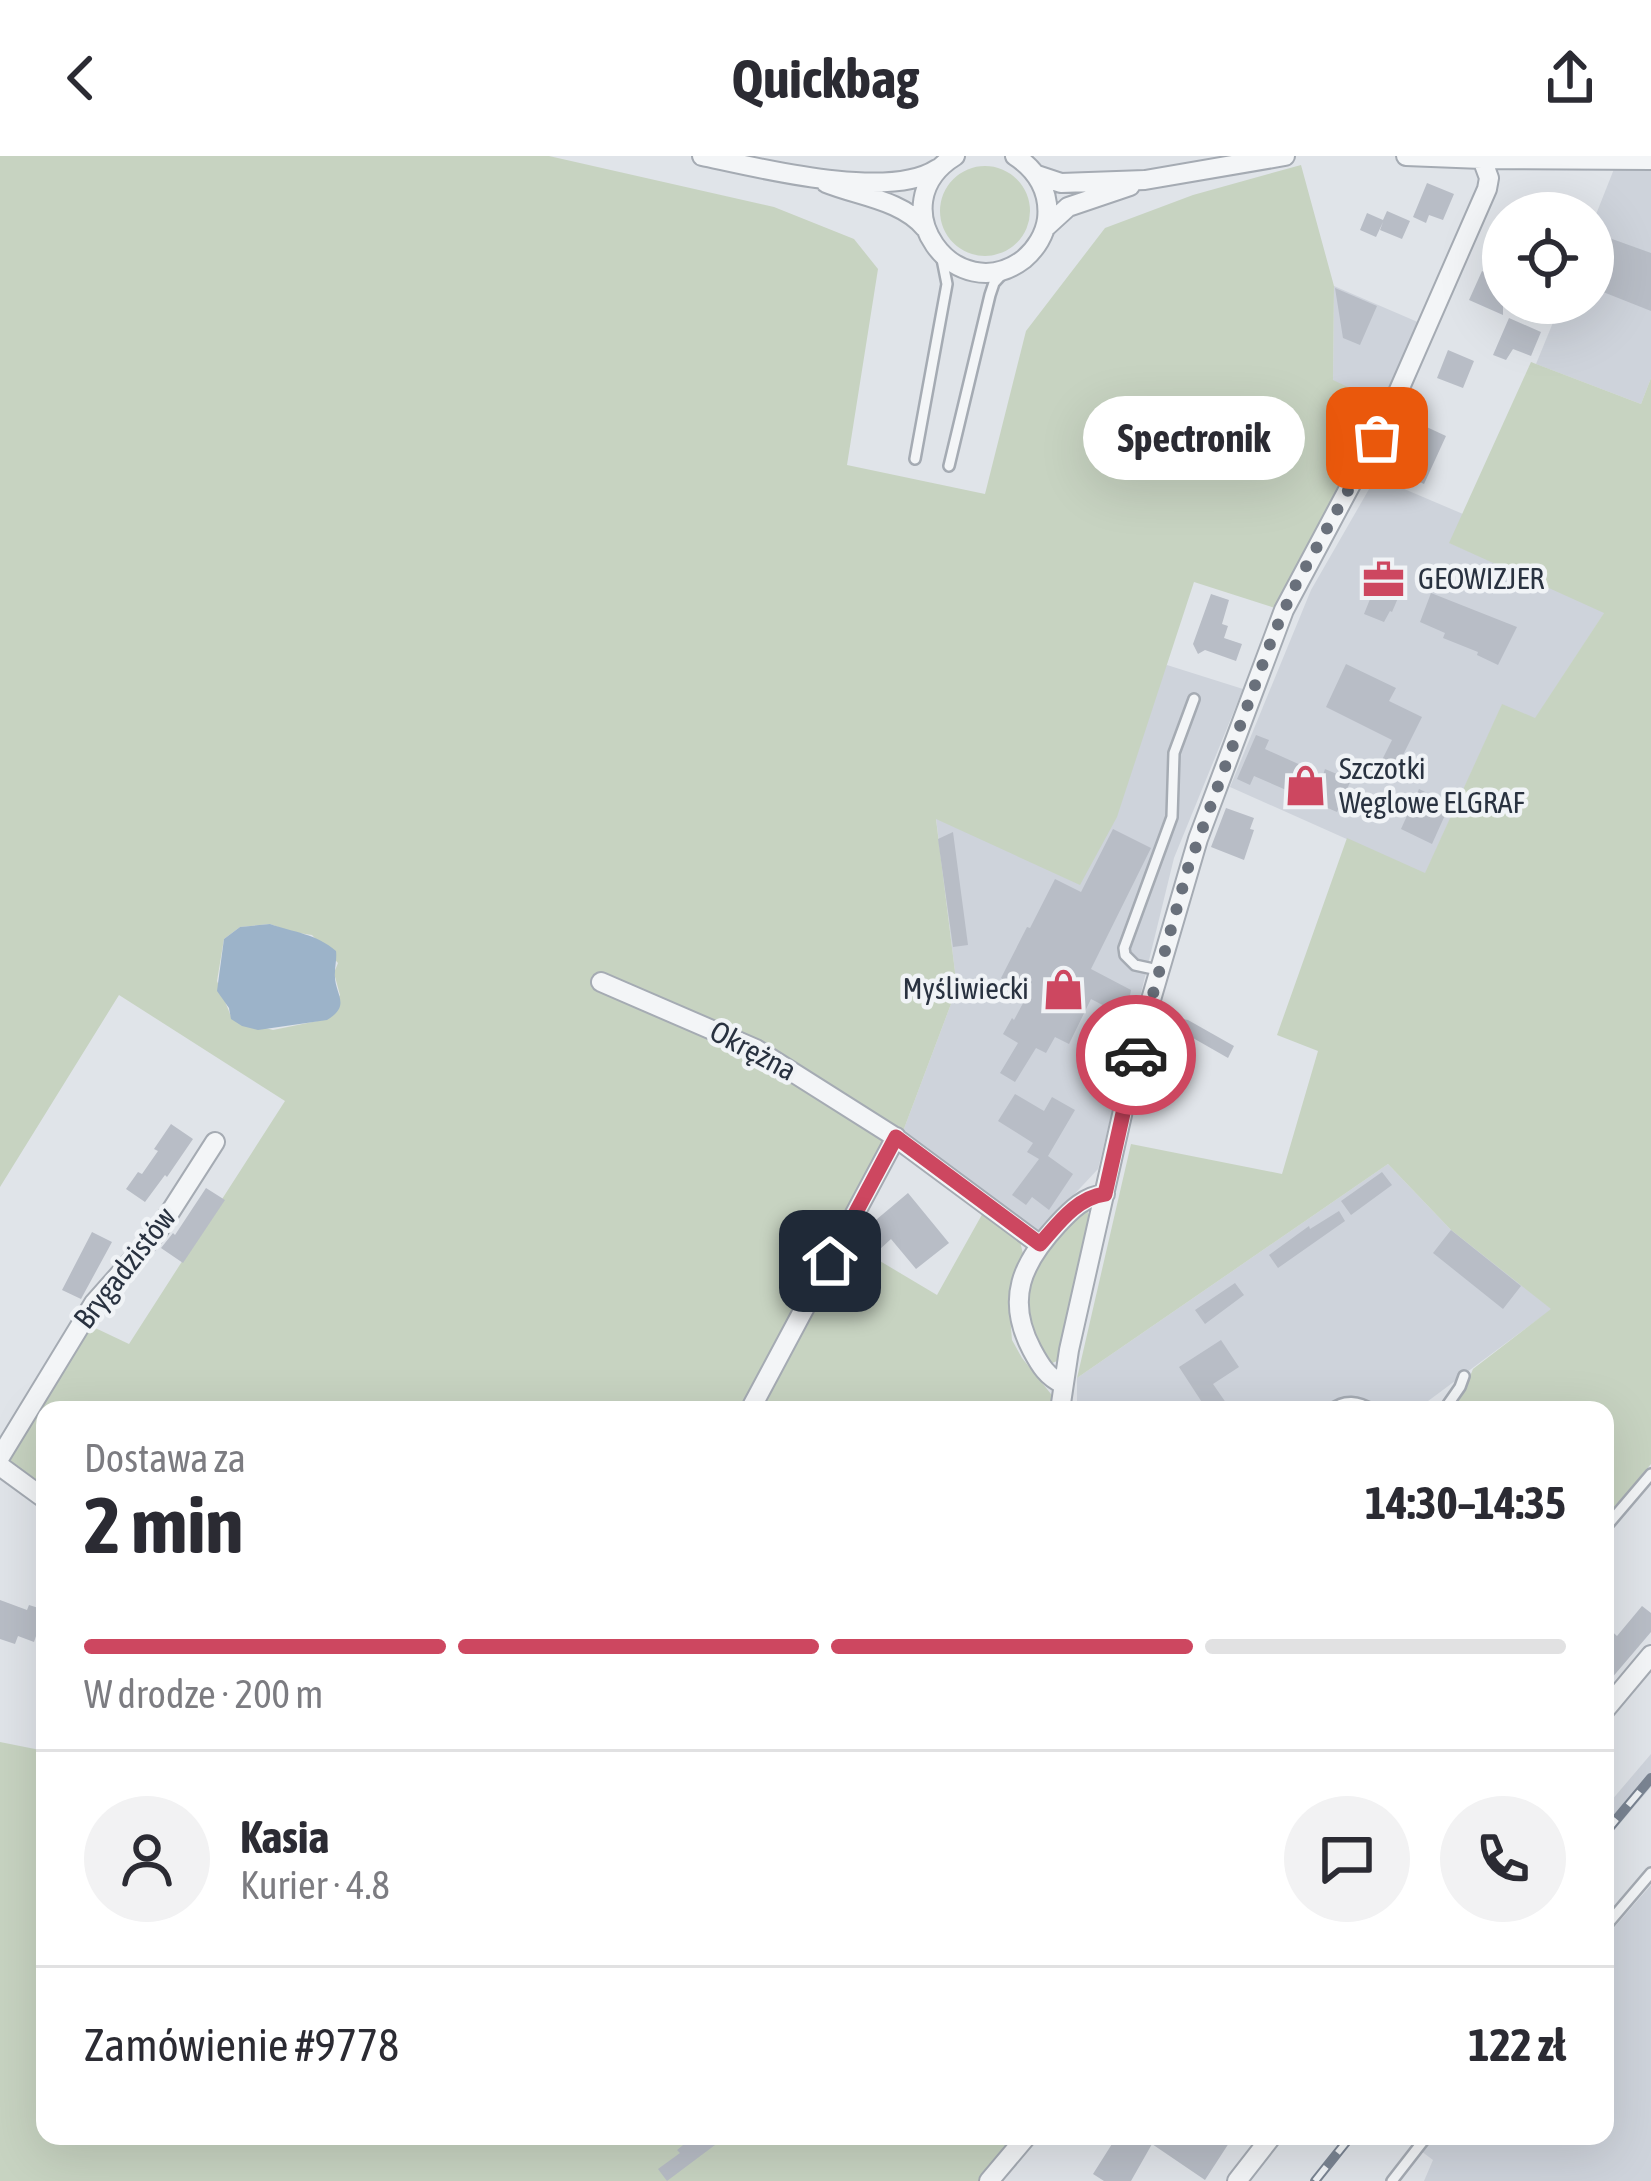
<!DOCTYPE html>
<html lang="pl">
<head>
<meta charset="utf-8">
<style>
  body { margin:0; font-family:"Asap Condensed",sans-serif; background:#f2f2f3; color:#2b2b33; height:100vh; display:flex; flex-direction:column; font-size:45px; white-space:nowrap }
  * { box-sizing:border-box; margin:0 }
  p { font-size:39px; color:#7c7c81 }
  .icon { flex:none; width:66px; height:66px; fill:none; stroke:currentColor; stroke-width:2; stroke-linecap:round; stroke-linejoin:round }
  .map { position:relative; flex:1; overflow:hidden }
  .panel { position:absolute; left:36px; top:1245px; width:1578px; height:744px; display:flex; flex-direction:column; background:#fff; border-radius:24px; box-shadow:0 12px 48px #0002 }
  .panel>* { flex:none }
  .fabs { position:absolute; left:1482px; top:36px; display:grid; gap:24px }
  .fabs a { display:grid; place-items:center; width:132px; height:132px; border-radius:50%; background:#fff; box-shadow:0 12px 48px #0002; font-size:60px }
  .pin { position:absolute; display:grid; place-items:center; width:102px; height:102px; color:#fff; margin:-51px; border-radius:24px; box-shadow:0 6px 18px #0006 }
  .courier { position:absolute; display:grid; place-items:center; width:120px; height:120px; margin:-60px; border:9px solid #cd4760; border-radius:50%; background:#fff; color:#222; box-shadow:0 3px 15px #0007 }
  .bubble { position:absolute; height:84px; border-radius:42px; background:#fff; box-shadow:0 12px 48px #0002; font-size:39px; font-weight:700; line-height:84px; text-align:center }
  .overview em { font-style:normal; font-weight:700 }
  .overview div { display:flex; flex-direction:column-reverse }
  .overview { display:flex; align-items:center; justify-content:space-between; height:204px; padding:0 48px }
  h1 { font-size:78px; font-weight:700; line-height:90px }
  .bar { display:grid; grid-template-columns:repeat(4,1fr); gap:18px 12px; align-content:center; height:144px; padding:0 48px }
  .bar i { height:15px; border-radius:9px; background:#e1e1e2 }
  .bar .selected { background:#cd4760 }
  .bar p { grid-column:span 4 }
  .line { display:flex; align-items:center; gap:30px; padding:0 48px; border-top:3px solid #e1e1e2 }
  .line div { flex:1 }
  .round { display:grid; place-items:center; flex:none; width:126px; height:126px; border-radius:63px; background:#f2f2f3 }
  header { display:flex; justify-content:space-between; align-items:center; height:156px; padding:0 48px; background:#fff; font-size:54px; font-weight:700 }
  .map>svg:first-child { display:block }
</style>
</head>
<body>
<header><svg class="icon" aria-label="back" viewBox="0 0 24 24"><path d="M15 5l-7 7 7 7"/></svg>Quickbag<svg class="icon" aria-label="share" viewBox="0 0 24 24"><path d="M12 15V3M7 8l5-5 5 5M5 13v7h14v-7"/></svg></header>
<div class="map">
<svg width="1651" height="2025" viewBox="0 0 1651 2025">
  <rect width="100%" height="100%" fill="#e0e4e9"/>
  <!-- built -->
  <path fill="#ced3db" d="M 1614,13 L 1651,13 L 1651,222 L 1641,248 L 1536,208 L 1561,147 L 1593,147 L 1593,66 Z
    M 1334,130 L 1420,167 L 1386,249 L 1333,225 Z
    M 1376,321 L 1463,358 L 1450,387 L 1605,456 L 1535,563 L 1502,549 L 1425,718 L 1230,631 L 1311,434 Z
    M 1167,509 L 1243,533 L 1174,702 L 1098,1013 L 1038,1077 L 902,978 L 957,832 L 936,662 Z
    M 1388,1008 L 1451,1074 L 1552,1153 L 1416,1254 L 1077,1254 L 1077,1222 Z
    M 1651,1598 L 1651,1631 L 1605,1685 L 1605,1652 Z
    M 1651,1729 L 1651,2025 L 1424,2025 L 1433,2004 L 1421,1995 L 1434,1980 L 1605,1980 L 1605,1782 Z"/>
  <!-- green -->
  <path fill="#c7d3c1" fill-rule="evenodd" d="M 0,0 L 549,0 L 774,51 L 854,83 L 878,113 L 847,309 L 985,338 L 1026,175 L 1105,72 L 1193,39 L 1301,9 L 1334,130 L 1333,224 L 1386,249 L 1275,452 L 1194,426 L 1117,661 L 1080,729 L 936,663 L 957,832 L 902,978 L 893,971 L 740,1254 L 45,1254 L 45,1331 L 5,1302 L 89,1169 L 129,1188 L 285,945 L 119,839 L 0,1031 ZM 270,768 L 292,776 L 312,779 L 338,807 L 334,817 L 340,839 L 327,863 L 273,874 L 232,863 L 217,825 L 224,783 L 240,771 Z
    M940 55a45 45 0 1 1 90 0a45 45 0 1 1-90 0Z
    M 1531,206 L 1641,248 L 1651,222 L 1651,1308 L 1605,1362 L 1605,1254 L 1450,1254 L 1465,1233 L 1473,1213 L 1551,1153 L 1451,1074 L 1388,1008 L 1077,1222 L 1131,988 L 1282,1018 L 1318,895 L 1277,879 L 1347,682 L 1425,717 L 1502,548 L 1535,562 L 1604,457 L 1449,387 Z
    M 1087,1054 L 1090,1062 L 1057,1205 L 1050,1208 C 1033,1181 1021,1150 1032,1118 C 1038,1099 1063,1072 1076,1056 Z
    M 984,1055 L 1020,1085 L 1023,1098 L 1013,1120 L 1009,1147 L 1012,1184 L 1022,1202 L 1055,1243 L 1055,1254 L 757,1254 L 848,1086 L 937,1139 Z
    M 0,1586 L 45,1595 L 45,1980 L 1016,1980 L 978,2025 L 0,2025 Z"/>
  <!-- water -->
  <path fill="#9cb3c9" d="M 270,768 C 293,776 317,778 336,795 C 337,802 335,809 335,816 C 333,838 353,848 327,864 L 258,874 L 242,870 L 231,863 L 229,852 L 217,835 L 224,783 L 240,771 Z"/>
  <!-- building -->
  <path fill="#b8bdc6" d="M 1427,27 L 1454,38 L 1443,64 L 1429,59 L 1426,67 L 1413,61 Z
    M 1387,55 L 1410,65 L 1402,83 L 1380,74 L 1383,66 L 1376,81 L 1360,74 L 1367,57 L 1383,64 Z
    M 1601,79 L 1651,97 L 1651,155 L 1593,132 L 1593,99 Z
    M 1482,115 L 1503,124 L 1503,159 L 1469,144 Z
    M 1335,132 L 1377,150 L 1360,189 L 1343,182 Z
    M 1509,162 L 1541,176 L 1531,200 L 1513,193 L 1506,204 L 1493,199 Z
    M 1448,194 L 1474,205 L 1463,232 L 1437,222 Z
    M 1418,267 L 1446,280 L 1424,328 L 1397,315 Z
    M 1383,411 L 1407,421 L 1392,456 L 1390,455 L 1384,466 L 1364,458 Z
    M 1431,437 L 1517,471 L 1498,509 L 1477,499 L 1478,496 L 1443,482 L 1445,477 L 1420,466 Z
    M 1211,438 L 1229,444 L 1222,468 L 1228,470 L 1224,482 L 1242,488 L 1236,505 L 1205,494 L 1198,498 L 1193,488 Z
    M 1346,508 L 1396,532 L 1389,545 L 1422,561 L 1392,621 L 1377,614 L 1392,584 L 1326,551 Z
    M 1256,579 L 1269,584 L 1265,593 L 1323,619 L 1325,613 L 1351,624 L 1337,656 L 1254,620 L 1250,629 L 1237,623 Z
    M 1419,633 L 1450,648 L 1432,688 L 1401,673 Z
    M 1226,652 L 1254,662 L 1250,673 L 1254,674 L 1244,704 L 1211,691 Z
    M 1113,673 L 1151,692 L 1091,813 L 1131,834 L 1126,861 L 1091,843 L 1069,888 L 1055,881 L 1046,897 L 1036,892 L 1015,926 L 1000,917 L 1018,887 L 1003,878 L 1012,862 L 1014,864 L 1029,836 L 1001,822 L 1027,771 L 1030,772 L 1055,723 L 1081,736 Z
    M 953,676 L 968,789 L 953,791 L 938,683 Z
    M 1163,859 L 1188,864 L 1234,890 L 1228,902 L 1193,882 L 1188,900 L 1184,899 L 1179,918 L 1149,909 Z
    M 1015,938 L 1044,955 L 1052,941 L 1075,954 L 1048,1000 L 1073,1018 L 1049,1054 L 1032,1041 L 1026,1049 L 1012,1039 L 1039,1003 L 1027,996 L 1033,987 L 998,965 Z
    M 171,968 L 193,983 L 167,1021 L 165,1019 L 145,1046 L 126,1033 L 138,1016 L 142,1018 L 158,995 L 154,993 Z
    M 1382,1016 L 1392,1029 L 1351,1059 L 1341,1045 Z
    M 206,1032 L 225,1044 L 183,1107 L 161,1092 L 173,1077 L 175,1079 Z
    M 908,1037 L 949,1087 L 916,1113 L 891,1083 L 879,1094 L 864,1074 Z
    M 1339,1055 L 1345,1065 L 1278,1112 L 1269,1099 L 1309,1070 L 1310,1073 Z
    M 1451,1074 L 1521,1130 L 1503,1153 L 1433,1097 Z
    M 92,1076 L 112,1086 L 81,1143 L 62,1134 Z
    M 1235,1127 L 1244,1139 L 1205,1168 L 1195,1154 Z
    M 1221,1184 L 1239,1211 L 1213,1228 L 1231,1254 L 1207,1254 L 1179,1211 Z
    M 0,1444 L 27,1454 L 29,1449 L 45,1454 L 34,1486 L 18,1480 L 15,1488 L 0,1483 Z
    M 1642,1450 L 1651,1457 L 1651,1476 L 1605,1530 L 1605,1469 L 1617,1480 Z
    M 694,1980 L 727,1980 L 667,2025 L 658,2013 L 680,1997 L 677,1994 Z
    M 1117,1980 L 1187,1980 L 1200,1988 L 1205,1980 L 1219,1980 L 1229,1987 L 1205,2024 L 1152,1988 L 1131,2025 L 1104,2025 L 1093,2018 Z"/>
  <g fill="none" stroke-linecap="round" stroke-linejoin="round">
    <defs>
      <path id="lane" d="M 915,303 L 947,128 L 942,103
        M 949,310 L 990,139 L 994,127 L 1005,115
        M 1158,814 L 1135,809 L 1125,799 L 1124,792 L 1172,661 L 1174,597 L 1194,543
        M 1331,1254 C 1344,1243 1359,1245 1372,1254
        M 1444,1254 L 1460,1231 L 1464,1220
        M 1605,1372 L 1651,1318
        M 1605,1771 L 1651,1717
        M 1392,2025 L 1427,1980"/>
      <path id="street" d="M 702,0 C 759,12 888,45 937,13
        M 955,0 C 877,48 956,155 1024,103 C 1036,93 1045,78 1047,63 C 1050,36 1037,14 1015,0
        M 1406,0 L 1482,3 L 1651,4
        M 1037,19 L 1061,27 L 1145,24 L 1285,0
        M 826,27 C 858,40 902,44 925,72
        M 1045,72 L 1068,51 L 1130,30
        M 601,826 L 756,893 L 892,979 L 1039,1088
        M 1063,1228 C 1047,1221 1040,1209 1032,1194 C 1005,1143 1022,1107 1058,1068 C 1071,1054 1085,1040 1105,1038
        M 750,1254 L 896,981
        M 1060,1254 L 1069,1194 L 1138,888 L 1198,683 L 1284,454 L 1388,259 L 1487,33 L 1489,22 L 1482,3
        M 0,1301 L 94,1147 L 158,1075 L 215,986
        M 0,1310 L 45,1343
        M 1605,1554 L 1651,1499
        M 989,2025 L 1027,1980
        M 1237,2025 L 1272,1980"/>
    </defs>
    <!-- lane casing -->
    <use href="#lane" stroke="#a5abb3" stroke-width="14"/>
    <!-- street casing -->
    <use href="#street" stroke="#a5abb3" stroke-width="22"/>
    <!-- lane -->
    <use href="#lane" stroke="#f3f5f7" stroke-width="9"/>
    <!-- street -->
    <use href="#street" stroke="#f3f5f7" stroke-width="18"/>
    <defs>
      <path id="rail" d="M 1605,1677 L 1651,1622
        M 1315,2025 L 1351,1980"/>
    </defs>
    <!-- rail casing -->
    <use href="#rail" stroke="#7a8492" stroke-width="10"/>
    <!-- rail -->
    <use href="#rail" stroke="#f0f3f6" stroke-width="6" stroke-dasharray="18" stroke-linecap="butt"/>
  </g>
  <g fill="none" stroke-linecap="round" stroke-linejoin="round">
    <!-- done -->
    <path stroke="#69707b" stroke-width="12" stroke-dasharray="0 21.6" d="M 1136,899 L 1188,712 L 1273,480 L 1293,434 L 1377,282"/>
    <!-- route -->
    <path stroke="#cd4760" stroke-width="15" d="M 830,1105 L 896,981 L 1040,1088 C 1058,1068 1076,1042 1105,1038 L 1136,899"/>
  </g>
  <!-- icons -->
  <defs>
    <symbol id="office-bare" viewBox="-9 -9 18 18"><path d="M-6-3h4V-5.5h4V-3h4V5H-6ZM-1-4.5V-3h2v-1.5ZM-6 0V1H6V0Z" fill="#cd4760" stroke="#f0f3f6" stroke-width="2.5" paint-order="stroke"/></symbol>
    <symbol id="shop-bare" viewBox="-9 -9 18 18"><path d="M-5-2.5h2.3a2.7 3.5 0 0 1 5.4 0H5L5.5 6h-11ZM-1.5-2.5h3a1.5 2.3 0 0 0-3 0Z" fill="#cd4760" stroke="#f0f3f6" stroke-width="2.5" paint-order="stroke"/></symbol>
  </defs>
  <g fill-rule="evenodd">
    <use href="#office-bare" x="1354" y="394" width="59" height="59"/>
    <use href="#shop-bare" x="1276" y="600" width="59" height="59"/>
    <use href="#shop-bare" x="1034" y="804" width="59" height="59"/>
  </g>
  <g text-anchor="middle" stroke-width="9" stroke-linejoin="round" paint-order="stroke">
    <!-- poi labels -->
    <g font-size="30" fill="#293240" stroke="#f0f3f6" text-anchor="start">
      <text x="1418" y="433">GEOWIZJER</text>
      <text x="1339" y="623">Szczotki<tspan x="1339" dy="34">Węglowe ELGRAF</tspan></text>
      <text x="1029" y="843" text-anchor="end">Myśliwiecki</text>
    </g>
    <!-- street labels -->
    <g font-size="30" fill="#293240" stroke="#f0f3f6">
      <text transform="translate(753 895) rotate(28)" y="10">Okrężna</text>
      <text transform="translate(125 1112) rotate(-52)" y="10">Brygadzistów</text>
    </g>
  </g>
</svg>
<div class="fabs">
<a><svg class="icon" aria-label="locate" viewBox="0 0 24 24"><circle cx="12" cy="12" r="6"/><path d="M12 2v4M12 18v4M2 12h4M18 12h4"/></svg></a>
</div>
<div class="pin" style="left:1377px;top:282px;background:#ea580c"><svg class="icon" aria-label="bag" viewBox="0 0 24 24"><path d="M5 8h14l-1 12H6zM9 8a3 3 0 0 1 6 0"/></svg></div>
<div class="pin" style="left:830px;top:1105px;background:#1f2937"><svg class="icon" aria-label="home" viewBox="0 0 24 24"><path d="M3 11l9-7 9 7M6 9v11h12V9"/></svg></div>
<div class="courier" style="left:1136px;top:899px"><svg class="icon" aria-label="car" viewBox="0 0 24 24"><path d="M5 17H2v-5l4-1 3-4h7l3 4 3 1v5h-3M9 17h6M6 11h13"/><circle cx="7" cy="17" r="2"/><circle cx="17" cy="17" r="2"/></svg></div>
<div class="bubble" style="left:1083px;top:240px;width:222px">Spectronik</div>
<section class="panel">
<div class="overview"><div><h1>2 min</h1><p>Dostawa za</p></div><em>14:30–14:35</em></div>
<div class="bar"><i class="selected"></i><i class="selected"></i><i class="selected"></i><i></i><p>W drodze · 200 m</p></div>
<div class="line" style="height:216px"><a class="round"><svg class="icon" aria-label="person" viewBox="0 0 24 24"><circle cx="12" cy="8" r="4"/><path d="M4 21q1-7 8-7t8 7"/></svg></a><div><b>Kasia</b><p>Kurier · 4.8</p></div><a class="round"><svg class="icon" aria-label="chat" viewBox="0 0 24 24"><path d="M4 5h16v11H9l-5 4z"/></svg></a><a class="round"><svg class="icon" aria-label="phone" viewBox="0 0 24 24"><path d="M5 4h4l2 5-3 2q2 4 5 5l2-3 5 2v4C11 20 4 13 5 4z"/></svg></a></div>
<div class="line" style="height:156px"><div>Zamówienie #9778</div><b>122 zł</b></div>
</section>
</div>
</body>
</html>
